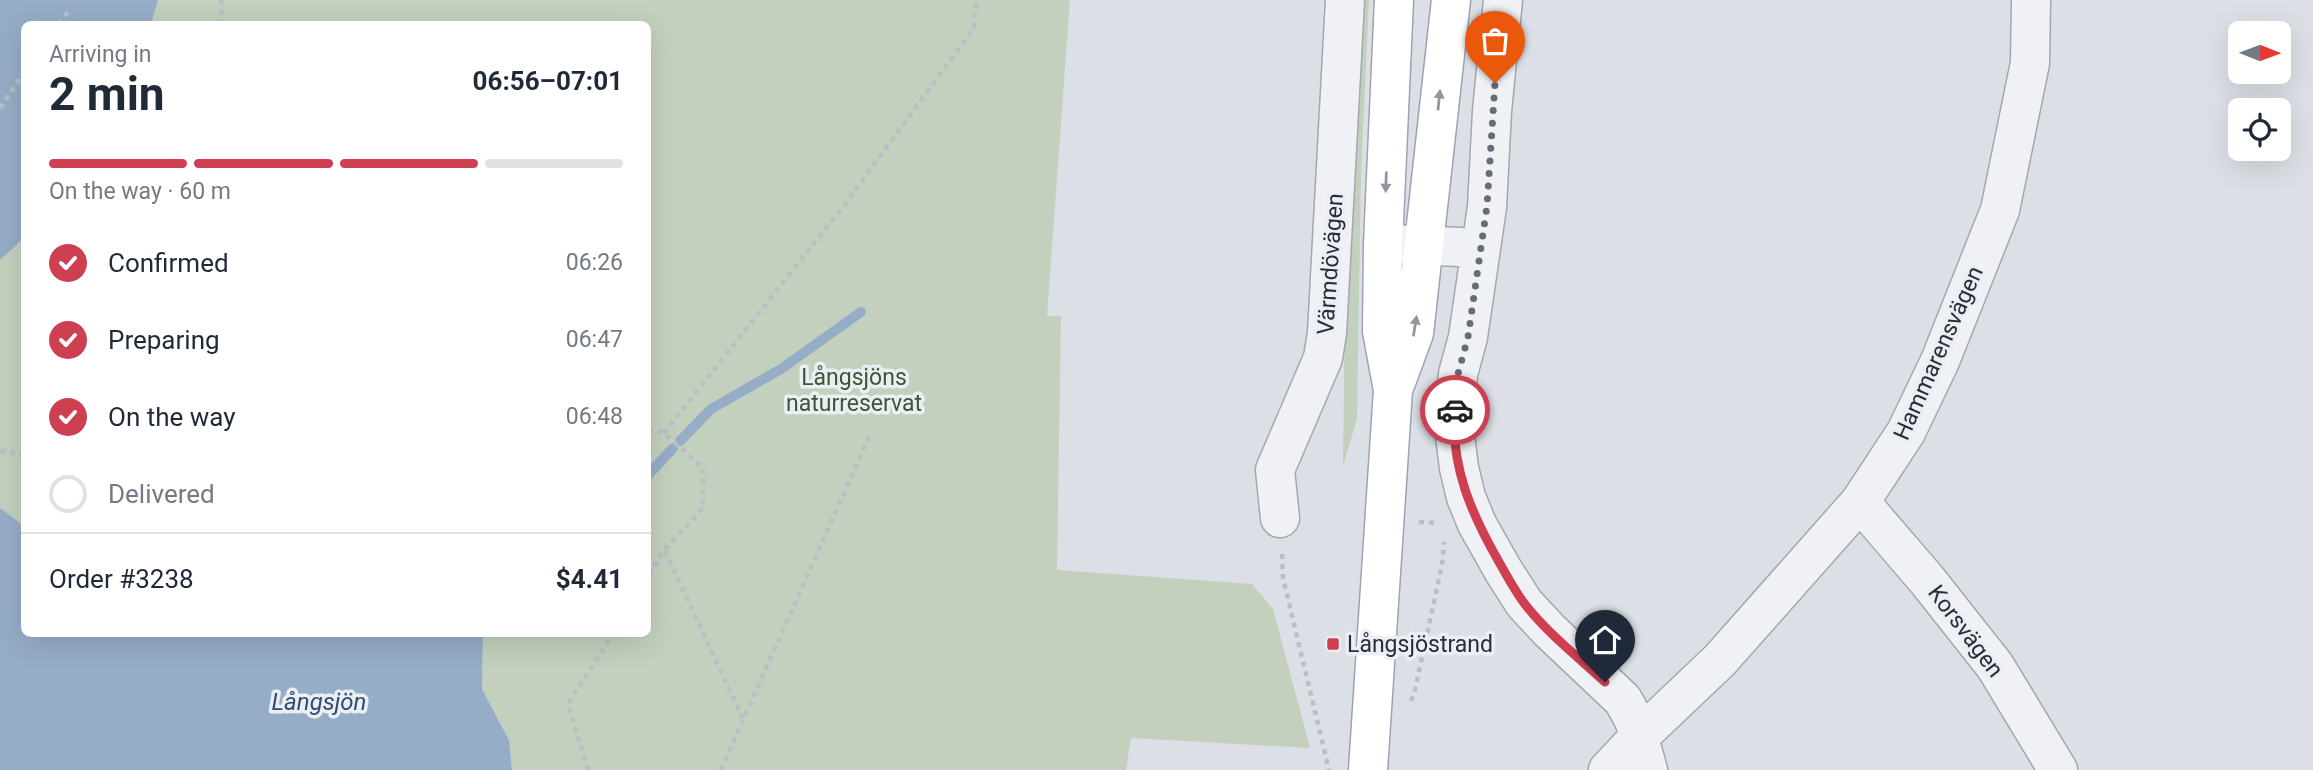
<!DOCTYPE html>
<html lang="en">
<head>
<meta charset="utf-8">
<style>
  body { margin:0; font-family:Roboto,sans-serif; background:#f6f6f7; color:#1f2937; height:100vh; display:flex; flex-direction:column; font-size:26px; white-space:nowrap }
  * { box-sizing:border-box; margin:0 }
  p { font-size:23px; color:#747a83 }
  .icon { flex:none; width:38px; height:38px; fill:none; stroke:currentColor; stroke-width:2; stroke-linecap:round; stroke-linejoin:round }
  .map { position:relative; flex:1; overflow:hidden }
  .side { position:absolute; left:21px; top:21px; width:630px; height:616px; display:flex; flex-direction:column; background:#fff; border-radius:10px; box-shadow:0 7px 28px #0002 }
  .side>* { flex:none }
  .needle { width:46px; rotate:91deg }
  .buttons { position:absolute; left:2228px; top:21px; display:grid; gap:14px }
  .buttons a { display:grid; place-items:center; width:63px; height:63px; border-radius:10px; background:#fff; box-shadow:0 7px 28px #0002; font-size:35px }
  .pin { position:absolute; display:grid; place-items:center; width:60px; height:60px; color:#fff; margin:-72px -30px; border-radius:50% 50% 50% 0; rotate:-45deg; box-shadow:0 0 7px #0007 }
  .pin .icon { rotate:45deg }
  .courier { position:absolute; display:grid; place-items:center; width:70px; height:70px; margin:-35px; border:5px solid #ce3f52; border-radius:50%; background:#fff; color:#222; box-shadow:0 2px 9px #0007 }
  .summary em { font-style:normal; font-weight:700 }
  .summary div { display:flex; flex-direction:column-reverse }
  .summary { display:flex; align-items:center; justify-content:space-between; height:119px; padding:0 28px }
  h1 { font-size:46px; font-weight:700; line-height:52px }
  .bar { display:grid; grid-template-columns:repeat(4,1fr); gap:10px 7px; align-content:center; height:84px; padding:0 28px }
  .bar i { height:9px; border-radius:5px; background:#e0e1e3 }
  .bar .current { background:#ce3f52 }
  .bar p { grid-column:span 4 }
  .line { display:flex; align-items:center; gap:18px; padding:0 28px; border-top:2px solid #e0e1e3 }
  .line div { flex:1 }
  ol { padding:0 28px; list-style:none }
  li { display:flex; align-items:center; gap:21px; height:77px }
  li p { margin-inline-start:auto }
  li .icon { padding:7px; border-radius:50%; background:#ce3f52; color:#fff; stroke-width:4 }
  li:last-child { color:#747a83 }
  li i { width:38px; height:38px; border:4px solid #e0e1e3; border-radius:50% }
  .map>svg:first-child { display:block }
</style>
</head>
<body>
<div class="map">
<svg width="2313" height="770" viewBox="0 0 2313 770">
  <rect width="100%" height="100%" fill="#dce0e6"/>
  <!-- green -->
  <path fill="#c2d0bd" d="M 158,0 L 1070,0 L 1047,316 L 1061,316 L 1057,570 L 1252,584 L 1273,609 L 1310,748 L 1131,738 L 1126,770 L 512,770 L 509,740 L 482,689 L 483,634 L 648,634 L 648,24 L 151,24 Z
    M 1356,0 L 1369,0 L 1361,174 L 1357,419 L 1343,466 L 1346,207 Z
    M 24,238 L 24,526 L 0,508 L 0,260 Z"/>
  <!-- water -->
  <path fill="#96adc7" d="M 0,0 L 158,0 L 151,24 L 24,24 L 24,238 L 0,260 Z
    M 0,508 L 24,526 L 24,634 L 483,634 L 482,689 L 509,740 L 512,770 L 0,770 Z"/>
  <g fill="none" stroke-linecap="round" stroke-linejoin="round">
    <!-- stream -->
    <path stroke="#96adc7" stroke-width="10" d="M 680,441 L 711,409 L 781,369 L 861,312
      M 648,475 L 673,448"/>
    <defs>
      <path id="minor" d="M 1503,0 L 1492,111 L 1487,207 L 1468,337 L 1458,374 L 1454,428 L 1459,468 L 1466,497 L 1477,524 L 1503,570 L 1524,603 L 1549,630 L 1623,700 L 1634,720 L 1648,770
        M 1393,244 L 1481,248
        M 1860,502 L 1927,580 L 1995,666 L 2058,770
        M 1280,518 L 1275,470 L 1323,358 L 1327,333 L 1345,0
        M 1608,770 L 1639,737 L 1720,660 L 1860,502 L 1906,432 L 1940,361 L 2000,210 L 2030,63 L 2031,0"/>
      <path id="major" d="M 1393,390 L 1414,333 L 1451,0
        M 1368,770 L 1393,390 L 1382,331 L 1383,244 L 1394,0"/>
    </defs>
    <!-- minor casing -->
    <use href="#minor" stroke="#a2a7b0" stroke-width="41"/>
    <!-- major casing -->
    <use href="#major" stroke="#9ba4b2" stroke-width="41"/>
    <!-- path -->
    <path stroke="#bbbec5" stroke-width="4.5" stroke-dasharray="5 5" stroke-linecap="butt" d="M 221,0 L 222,24
      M 59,24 L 68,12
      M 0,108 L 24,73
      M 648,429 L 664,433 L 703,468 L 703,508 L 664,550 L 648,578
      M 664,433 L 842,208 L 974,28 L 976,0
      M 0,451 L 24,455
      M 1419,522 L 1438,523
      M 665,551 L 743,719
      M 1282,554 L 1283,578 L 1329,770
      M 1411,701 L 1415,690 L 1442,565 L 1444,542
      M 588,770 L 568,704 L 613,634
      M 721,770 L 871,432"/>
    <!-- minor -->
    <use href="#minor" stroke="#eff1f5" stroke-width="38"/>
    <!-- major -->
    <use href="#major" stroke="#fff" stroke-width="38"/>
  </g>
  <!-- one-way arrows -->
  <defs><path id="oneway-solid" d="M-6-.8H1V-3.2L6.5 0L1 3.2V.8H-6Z" transform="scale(1.75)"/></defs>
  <g fill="#92969e">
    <use href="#oneway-solid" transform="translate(1439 100) rotate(-84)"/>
    <use href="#oneway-solid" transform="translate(1386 182) rotate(92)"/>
    <use href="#oneway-solid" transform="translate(1415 326) rotate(-81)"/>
  </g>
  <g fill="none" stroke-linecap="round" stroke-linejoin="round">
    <!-- done -->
    <path stroke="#666c78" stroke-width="7" stroke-dasharray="0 12.6" d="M 1455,410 L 1458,374 L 1468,337 L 1487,206 L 1495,83"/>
    <!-- route -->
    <path stroke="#ce3f52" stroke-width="9" d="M 1455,410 C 1450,466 1472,515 1499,562 C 1507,576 1515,591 1524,603 C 1547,633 1578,657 1605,682"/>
  </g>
  <!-- markers -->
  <rect fill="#ce3f52" stroke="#ebeff4" stroke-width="2.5" x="1326" y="637" width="14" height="14" rx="3.5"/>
  <g text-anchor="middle" stroke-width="7" stroke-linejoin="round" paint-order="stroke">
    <!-- street labels -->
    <g font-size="23" fill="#262e3c" stroke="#ebeff4">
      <text transform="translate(1330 264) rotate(-86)" y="8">Värmdövägen</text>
      <text transform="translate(1938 353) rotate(-66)" y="8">Hammarensvägen</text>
      <text transform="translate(1966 631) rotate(53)" y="8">Korsvägen</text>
    </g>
    <!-- park labels -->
    <g font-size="23" fill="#3a5833" stroke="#ebeff4">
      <text x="854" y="385">Långsjöns<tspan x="854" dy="26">naturreservat</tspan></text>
    </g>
    <!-- poi labels -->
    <g font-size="23" fill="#262e3c" stroke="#ebeff4" text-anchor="start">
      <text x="1347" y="652">Långsjöstrand</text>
    </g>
    <!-- water labels -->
    <g font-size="24" font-style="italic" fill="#304c70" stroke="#ebeff4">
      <text x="319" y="710">Långsjön</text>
    </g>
  </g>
</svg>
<div class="buttons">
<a><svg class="needle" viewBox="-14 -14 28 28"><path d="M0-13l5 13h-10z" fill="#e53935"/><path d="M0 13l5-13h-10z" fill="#747a83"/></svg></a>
<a><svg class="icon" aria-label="locate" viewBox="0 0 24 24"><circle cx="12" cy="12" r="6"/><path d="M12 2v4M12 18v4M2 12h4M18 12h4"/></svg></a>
</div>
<div class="pin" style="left:1495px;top:83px;background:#ea580c"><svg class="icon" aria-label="bag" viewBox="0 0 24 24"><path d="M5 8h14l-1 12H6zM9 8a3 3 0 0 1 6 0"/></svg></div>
<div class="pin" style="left:1605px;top:682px;background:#1f2937"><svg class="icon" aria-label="home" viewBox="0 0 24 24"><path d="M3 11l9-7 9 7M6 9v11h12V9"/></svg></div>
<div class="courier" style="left:1455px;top:410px"><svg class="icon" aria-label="car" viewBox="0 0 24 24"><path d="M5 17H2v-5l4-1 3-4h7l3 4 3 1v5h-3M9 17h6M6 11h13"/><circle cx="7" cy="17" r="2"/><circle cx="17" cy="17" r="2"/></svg></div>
<section class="side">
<div class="summary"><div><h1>2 min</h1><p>Arriving in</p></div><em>06:56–07:01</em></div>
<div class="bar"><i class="current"></i><i class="current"></i><i class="current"></i><i></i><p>On the way · 60 m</p></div>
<ol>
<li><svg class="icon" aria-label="check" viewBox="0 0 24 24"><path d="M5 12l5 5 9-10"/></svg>Confirmed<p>06:26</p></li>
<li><svg class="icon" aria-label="check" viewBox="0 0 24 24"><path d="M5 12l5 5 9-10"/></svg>Preparing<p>06:47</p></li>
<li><svg class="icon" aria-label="check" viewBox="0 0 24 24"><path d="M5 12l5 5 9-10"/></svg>On the way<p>06:48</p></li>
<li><i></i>Delivered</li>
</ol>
<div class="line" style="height:91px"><div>Order #3238</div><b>$4.41</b></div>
</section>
</div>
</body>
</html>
